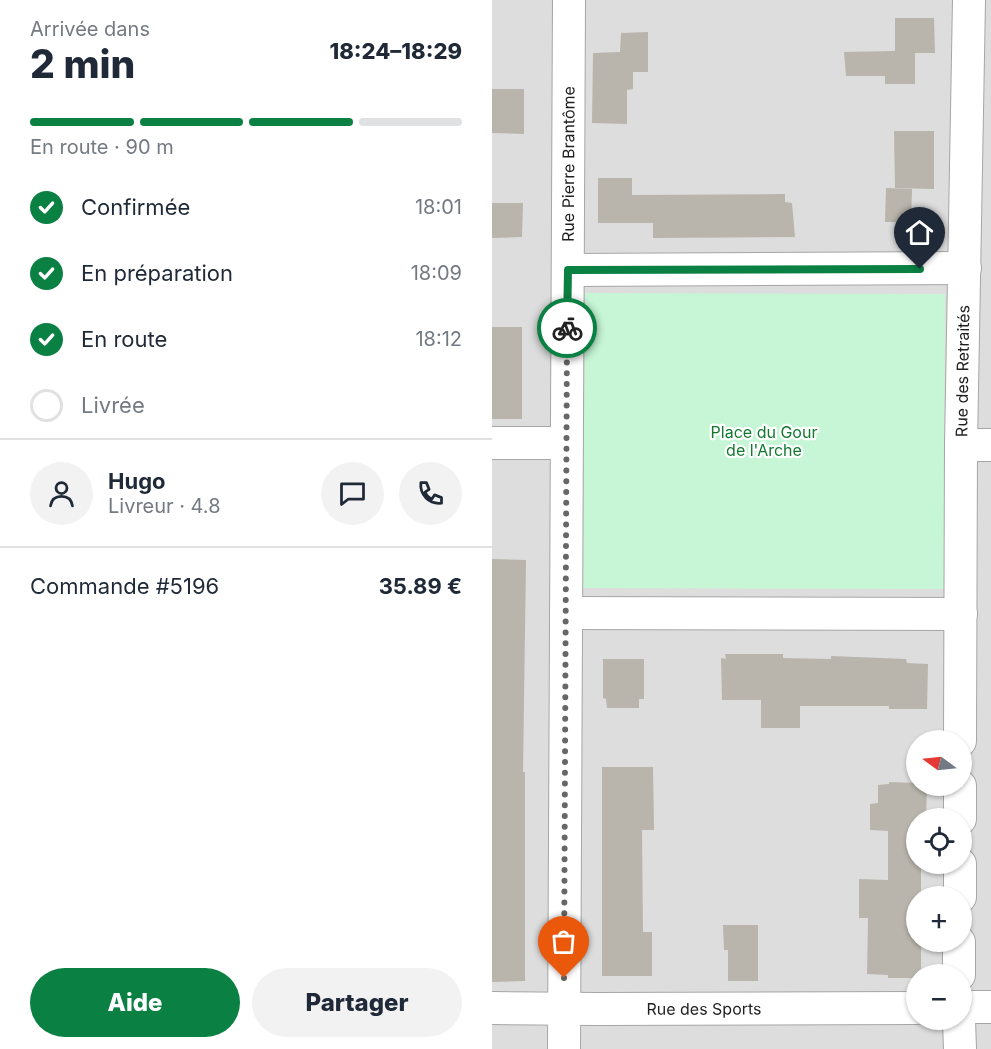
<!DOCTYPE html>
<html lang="fr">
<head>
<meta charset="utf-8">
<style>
  body { margin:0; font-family:Inter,sans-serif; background:#f2f2f3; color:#1f2937; height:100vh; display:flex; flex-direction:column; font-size:22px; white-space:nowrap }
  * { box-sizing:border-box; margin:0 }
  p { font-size:20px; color:#747a83 }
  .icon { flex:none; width:33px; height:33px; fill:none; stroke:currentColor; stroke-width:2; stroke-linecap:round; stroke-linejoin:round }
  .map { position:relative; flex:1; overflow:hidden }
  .drawer { display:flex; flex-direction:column; background:#fff; width:492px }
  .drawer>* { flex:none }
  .needle { width:39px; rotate:285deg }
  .buttons { position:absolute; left:414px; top:730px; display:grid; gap:12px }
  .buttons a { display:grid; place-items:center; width:66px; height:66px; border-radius:50%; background:#fff; box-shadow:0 2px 4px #0004; font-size:30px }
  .pin { position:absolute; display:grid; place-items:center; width:51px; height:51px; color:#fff; margin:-62px -26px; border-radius:50% 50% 50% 0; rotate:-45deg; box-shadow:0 0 6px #0007 }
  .pin .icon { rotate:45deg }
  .courier { position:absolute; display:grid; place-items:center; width:60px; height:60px; margin:-30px; border:4px solid #0b8043; border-radius:50%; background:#fff; color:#222; box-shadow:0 2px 8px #0007 }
  .head em { font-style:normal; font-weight:800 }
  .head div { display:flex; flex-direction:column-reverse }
  .head { display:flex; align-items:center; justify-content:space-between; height:102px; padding:0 30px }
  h1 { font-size:39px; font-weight:800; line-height:45px }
  .bar { display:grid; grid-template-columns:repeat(4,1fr); gap:9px 6px; align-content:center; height:72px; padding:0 30px }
  .bar i { height:8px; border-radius:4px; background:#e0e1e3 }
  .bar .selected { background:#0b8043 }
  .bar p { grid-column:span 4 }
  .line { display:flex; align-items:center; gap:15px; padding:0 30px; border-top:2px solid #e0e1e3 }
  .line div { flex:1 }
  .round { display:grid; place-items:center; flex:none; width:63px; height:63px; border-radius:32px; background:#f2f2f3 }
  ol { padding:0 30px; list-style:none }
  li { display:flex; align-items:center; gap:18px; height:66px }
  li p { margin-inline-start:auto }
  li .icon { padding:6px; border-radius:50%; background:#0b8043; color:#fff; stroke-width:4 }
  li:last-child { color:#747a83 }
  li i { width:33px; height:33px; border:3px solid #e0e1e3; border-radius:50% }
  .button { display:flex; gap:12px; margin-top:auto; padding:12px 30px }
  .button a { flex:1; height:69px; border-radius:36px; background:#0b8043; color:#fff; font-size:24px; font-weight:800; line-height:69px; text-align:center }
  .button a+a { background:#f2f2f3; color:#1f2937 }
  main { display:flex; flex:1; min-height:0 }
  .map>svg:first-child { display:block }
</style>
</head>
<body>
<main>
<section class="drawer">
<div class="head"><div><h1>2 min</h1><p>Arrivée dans</p></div><em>18:24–18:29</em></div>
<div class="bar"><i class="selected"></i><i class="selected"></i><i class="selected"></i><i></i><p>En route · 90 m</p></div>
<ol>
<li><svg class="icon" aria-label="check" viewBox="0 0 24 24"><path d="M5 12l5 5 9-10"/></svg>Confirmée<p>18:01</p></li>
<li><svg class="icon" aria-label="check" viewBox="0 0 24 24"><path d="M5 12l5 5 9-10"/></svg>En préparation<p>18:09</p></li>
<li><svg class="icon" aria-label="check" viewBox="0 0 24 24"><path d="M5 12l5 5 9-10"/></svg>En route<p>18:12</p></li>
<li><i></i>Livrée</li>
</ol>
<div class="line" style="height:108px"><a class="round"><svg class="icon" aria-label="person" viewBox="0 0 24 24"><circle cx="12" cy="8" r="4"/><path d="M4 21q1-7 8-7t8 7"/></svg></a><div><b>Hugo</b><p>Livreur · 4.8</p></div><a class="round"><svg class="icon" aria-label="chat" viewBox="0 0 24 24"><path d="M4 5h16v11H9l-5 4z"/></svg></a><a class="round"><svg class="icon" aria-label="phone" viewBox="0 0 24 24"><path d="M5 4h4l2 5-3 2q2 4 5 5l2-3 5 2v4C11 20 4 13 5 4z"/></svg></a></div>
<div class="line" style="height:78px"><div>Commande #5196</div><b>35.89 €</b></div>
<div class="button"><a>Aide</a><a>Partager</a></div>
</section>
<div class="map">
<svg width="499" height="1049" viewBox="0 0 499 1049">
  <rect width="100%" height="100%" fill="#f0eee6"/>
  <!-- residential -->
  <path fill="#ddd" fill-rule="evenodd" d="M 0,0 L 499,0 L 499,1049 L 0,1049 ZM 424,741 L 470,741 L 470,786 L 424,786 ZM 424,819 L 470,819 L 470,864 L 424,864 ZM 424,897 L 470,897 L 470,942 L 424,942 ZM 424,975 L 470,975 L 470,1020 L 424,1020 Z"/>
  <!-- park -->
  <path fill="#c6f6d5" d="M 93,293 L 453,294 L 452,589 L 91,588 Z"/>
  <!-- building -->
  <path fill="#b9b5ac" d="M 403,18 L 442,18 L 443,53 L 423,53 L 423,84 L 393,84 L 393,76 L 354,76 L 352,52 L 403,51 Z
    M 156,32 L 156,72 L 141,72 L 141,89 L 135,90 L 135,124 L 100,123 L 101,53 L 128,52 L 129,33 Z
    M 0,89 L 32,89 L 32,134 L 0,133 Z
    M 402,131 L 442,131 L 442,189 L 403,188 Z
    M 106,178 L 140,178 L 140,195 L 293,194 L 293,202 L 300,203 L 303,237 L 161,238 L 161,223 L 106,223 Z
    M 394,188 L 420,189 L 419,222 L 393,222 Z
    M 0,203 L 31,203 L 30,237 L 0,238 Z
    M 0,327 L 30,327 L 30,419 L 0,419 Z
    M 0,559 L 34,560 L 31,772 L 33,772 L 33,981 L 0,982 Z
    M 233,654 L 291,654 L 291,658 L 339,659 L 339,656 L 414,659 L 415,663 L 436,664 L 435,709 L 397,709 L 397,706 L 308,706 L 308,728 L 269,728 L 269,700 L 230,700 L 229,658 L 234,659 Z
    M 111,659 L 152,659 L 152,699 L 147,699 L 147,708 L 115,708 L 114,699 L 111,698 Z
    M 110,767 L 161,767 L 162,830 L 150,830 L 151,932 L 160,932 L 160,976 L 110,976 Z
    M 397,782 L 424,783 L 424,786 L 435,786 L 434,819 L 424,819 L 424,864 L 429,864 L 429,897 L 424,897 L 424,942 L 429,942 L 429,975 L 424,975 L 424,978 L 396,978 L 396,975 L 375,974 L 376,918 L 367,918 L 367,879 L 396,880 L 396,831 L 378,830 L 378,804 L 386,803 L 386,785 L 397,784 Z
    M 231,925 L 266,925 L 266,981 L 236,981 L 236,950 L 232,950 Z"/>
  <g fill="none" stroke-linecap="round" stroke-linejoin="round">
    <defs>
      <g id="minor">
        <path d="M 76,270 L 473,268"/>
        <path d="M 0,443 L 74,443"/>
        <path d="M 469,445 L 499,445"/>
        <path d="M 74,613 L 469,614"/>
        <path id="s1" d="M 468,741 L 469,445 L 477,0"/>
        <path d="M 468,819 L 468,786"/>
        <path d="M 468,897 L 468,864"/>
        <path d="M 467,975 L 467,942"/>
        <path d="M 470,1007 L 499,1007"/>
        <path id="s2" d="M 0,1008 L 105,1009 L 424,1008"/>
        <path d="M 467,1020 L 468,1049"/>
        <path id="s3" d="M 72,1049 L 77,0"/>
      </g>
    </defs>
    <!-- minor casing -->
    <use href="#minor" stroke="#a6a6a6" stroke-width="34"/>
    <!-- minor -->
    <use href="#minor" stroke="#fff" stroke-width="32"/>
  </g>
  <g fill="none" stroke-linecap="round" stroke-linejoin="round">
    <!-- done -->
    <path stroke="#686765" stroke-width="6" stroke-dasharray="0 10.8" d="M 72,978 L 75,328"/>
    <!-- route -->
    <path stroke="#0b8043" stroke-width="8" d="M 75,328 L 76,270 L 428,269"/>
  </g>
  <g text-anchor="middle" stroke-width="4.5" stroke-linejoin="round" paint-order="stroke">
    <!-- street labels -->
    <g font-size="16" fill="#1f1f1f" stroke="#fff">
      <text dy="6" stroke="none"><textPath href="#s3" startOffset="885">Rue Pierre Brantôme</textPath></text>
      <text dy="6" stroke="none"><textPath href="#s1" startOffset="370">Rue des Retraités</textPath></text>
      <text dy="6" stroke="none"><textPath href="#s2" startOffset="212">Rue des Sports</textPath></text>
    </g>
    <!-- park labels -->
    <g font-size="16" fill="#127931" stroke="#fff">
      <text x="272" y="438">Place du Gour<tspan x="272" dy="18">de l'Arche</tspan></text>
    </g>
  </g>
</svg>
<div class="buttons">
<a><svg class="needle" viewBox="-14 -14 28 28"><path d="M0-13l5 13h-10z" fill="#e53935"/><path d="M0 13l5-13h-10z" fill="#747a83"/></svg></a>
<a><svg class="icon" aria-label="locate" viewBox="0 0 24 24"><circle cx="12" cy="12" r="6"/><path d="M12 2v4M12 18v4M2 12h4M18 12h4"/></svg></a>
<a>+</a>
<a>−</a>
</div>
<div class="pin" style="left:72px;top:978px;background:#ea580c"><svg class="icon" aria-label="bag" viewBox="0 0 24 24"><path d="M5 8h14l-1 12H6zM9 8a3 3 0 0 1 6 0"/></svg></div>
<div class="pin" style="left:428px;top:269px;background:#1f2937"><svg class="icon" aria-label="home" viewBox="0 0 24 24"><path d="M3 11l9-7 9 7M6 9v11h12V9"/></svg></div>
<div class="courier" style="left:75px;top:328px"><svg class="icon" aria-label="bike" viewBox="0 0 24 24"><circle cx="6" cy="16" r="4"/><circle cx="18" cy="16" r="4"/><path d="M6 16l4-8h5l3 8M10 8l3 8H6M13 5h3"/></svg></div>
</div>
</main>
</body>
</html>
